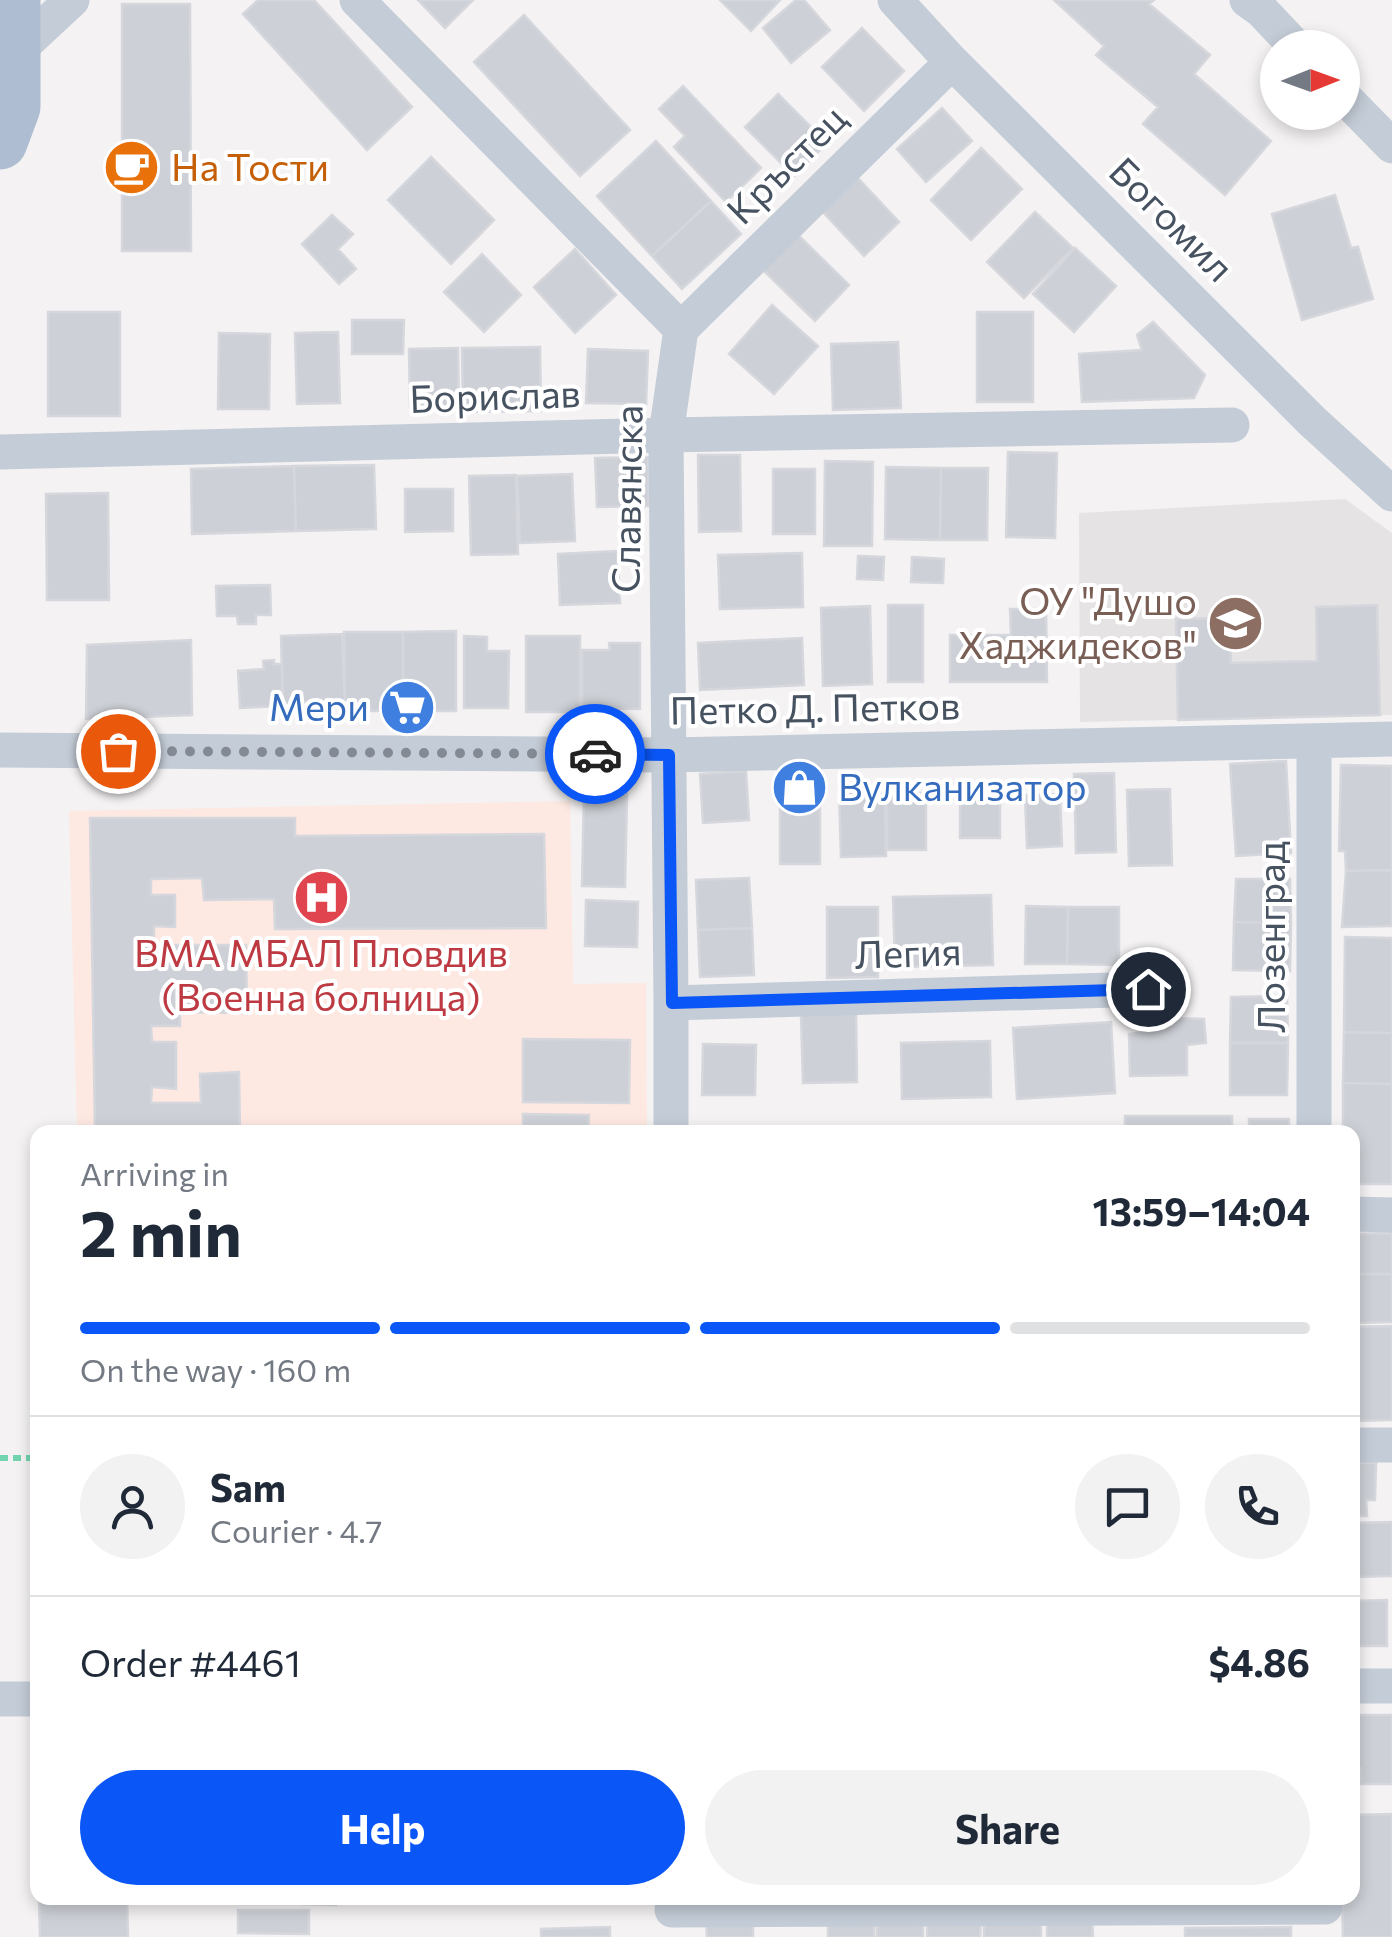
<!DOCTYPE html>
<html lang="en">
<head>
<meta charset="utf-8">
<style>
  body { margin:0; font-family:Commissioner,sans-serif; background:#f2f2f3; color:#1f2937; height:100vh; display:flex; flex-direction:column; font-size:38px; white-space:nowrap }
  * { box-sizing:border-box; margin:0 }
  p { font-size:32px; color:#747a83 }
  .icon { flex:none; width:55px; height:55px; fill:none; stroke:currentColor; stroke-width:2; stroke-linecap:round; stroke-linejoin:round }
  .map { position:relative; flex:1; overflow:hidden }
  .drawer { position:absolute; left:30px; top:1125px; width:1330px; height:780px; display:flex; flex-direction:column; background:#fff; border-radius:20px; box-shadow:0 5px 15px #0003 }
  .drawer>* { flex:none }
  .needle { width:65px; rotate:89deg }
  .buttons { position:absolute; left:1260px; top:30px; display:grid; gap:20px }
  .buttons a { display:grid; place-items:center; width:100px; height:100px; border-radius:50%; background:#fff; box-shadow:0 5px 15px #0003; font-size:50px }
  .pin { position:absolute; display:grid; place-items:center; width:85px; height:85px; color:#fff; margin:-42px; border:5px solid #fff; border-radius:50%; box-shadow:0 2px 10px #0007 }
  .courier { position:absolute; display:grid; place-items:center; width:100px; height:100px; margin:-50px; border:8px solid #0a56f6; border-radius:50%; background:#fff; color:#222; box-shadow:0 2px 12px #0007 }
  .overview em { font-style:normal; font-weight:700 }
  .overview div { display:flex; flex-direction:column-reverse }
  .overview { display:flex; align-items:center; justify-content:space-between; height:170px; padding:0 50px }
  h1 { font-size:65px; font-weight:700; line-height:75px }
  .bar { display:grid; grid-template-columns:repeat(4,1fr); gap:15px 10px; align-content:center; height:120px; padding:0 50px }
  .bar i { height:12px; border-radius:8px; background:#e0e1e3 }
  .bar .current { background:#0a56f6 }
  .bar p { grid-column:span 4 }
  .line { display:flex; align-items:center; gap:25px; padding:0 50px; border-top:2px solid #e0e1e3 }
  .line div { flex:1 }
  .round { display:grid; place-items:center; flex:none; width:105px; height:105px; border-radius:52px; background:#f2f2f3 }
  .action { display:flex; gap:20px; margin-top:auto; padding:20px 50px }
  .action a { flex:1; height:115px; border-radius:60px; background:#0a56f6; color:#fff; font-size:40px; font-weight:700; line-height:115px; text-align:center }
  .action a+a { background:#f2f2f3; color:#1f2937 }
  .map>svg:first-child { display:block }
</style>
</head>
<body>
<div class="map">
<svg width="1392" height="1937" viewBox="0 0 1392 1937">
  <rect width="100%" height="100%" fill="#f4f2f2"/>
  <!-- education -->
  <path fill="#e5e3e4" d="M 1345,499 L 1392,533 L 1392,715 L 1080,722 L 1079,513 Z"/>
  <!-- medical -->
  <path fill="#fde8e2" d="M 570,801 L 573,984 L 646,983 L 647,1132 L 77,1132 L 69,811 Z"/>
  <!-- building -->
  <path fill="#cdd0d6" stroke="#d5d7dd" stroke-width="2.5" d="M 258,0 L 314,0 L 412,107 L 367,150 L 243,14 Z
    M 418,0 L 473,0 L 445,28 Z
    M 720,0 L 780,0 L 751,31 Z
    M 796,0 L 804,0 L 830,30 L 791,63 L 763,28 Z
    M 1054,0 L 1154,0 L 1149,4 L 1210,55 L 1194,74 L 1271,141 L 1225,195 L 1143,124 L 1158,107 L 1096,55 L 1104,46 Z
    M 122,4 L 190,4 L 191,251 L 122,251 Z
    M 524,15 L 630,130 L 580,176 L 474,62 Z
    M 862,28 L 904,71 L 864,111 L 822,67 Z
    M 683,86 L 761,168 L 726,202 L 674,147 L 685,136 L 659,109 Z
    M 778,94 L 827,143 L 794,176 L 745,127 Z
    M 942,108 L 972,141 L 926,182 L 897,149 Z
    M 656,141 L 711,201 L 652,256 L 597,196 Z
    M 981,148 L 1022,189 L 971,240 L 931,200 Z
    M 431,157 L 494,220 L 451,264 L 388,200 Z
    M 857,177 L 899,222 L 864,256 L 821,210 Z
    M 1335,195 L 1351,248 L 1358,247 L 1373,299 L 1302,320 L 1272,214 Z
    M 711,201 L 741,234 L 682,289 L 652,256 Z
    M 1035,212 L 1073,248 L 1024,298 L 987,262 Z
    M 332,215 L 353,234 L 338,249 L 356,269 L 339,284 L 302,244 Z
    M 797,234 L 849,285 L 815,321 L 763,270 Z
    M 1075,248 L 1116,286 L 1074,332 L 1033,294 Z
    M 575,249 L 616,295 L 575,333 L 534,287 Z
    M 482,254 L 521,295 L 484,332 L 444,292 Z
    M 772,305 L 818,346 L 774,394 L 729,354 Z
    M 48,312 L 120,312 L 120,416 L 48,416 Z
    M 977,312 L 1033,312 L 1033,402 L 977,402 Z
    M 352,320 L 404,320 L 403,354 L 352,354 Z
    M 1153,322 L 1205,375 L 1194,398 L 1082,402 L 1079,354 L 1142,350 L 1137,335 Z
    M 338,332 L 340,403 L 297,404 L 295,333 Z
    M 219,333 L 270,334 L 269,409 L 218,409 Z
    M 898,342 L 901,408 L 833,410 L 831,344 Z
    M 540,347 L 541,411 L 463,412 L 462,348 Z
    M 458,348 L 459,406 L 410,407 L 409,349 Z
    M 588,349 L 648,351 L 646,404 L 586,403 Z
    M 1008,452 L 1057,453 L 1055,538 L 1006,537 Z
    M 698,455 L 740,455 L 741,531 L 699,532 Z
    M 648,457 L 649,506 L 597,507 L 595,458 Z
    M 825,461 L 873,462 L 872,546 L 824,546 Z
    M 374,465 L 376,529 L 296,531 L 294,466 Z
    M 294,466 L 296,531 L 192,534 L 191,469 Z
    M 886,467 L 941,468 L 940,540 L 885,539 Z
    M 941,468 L 988,468 L 987,540 L 940,540 Z
    M 773,469 L 815,469 L 815,534 L 773,534 Z
    M 572,474 L 575,541 L 520,543 L 517,476 Z
    M 516,475 L 518,554 L 471,555 L 469,476 Z
    M 405,489 L 453,489 L 453,531 L 405,532 Z
    M 108,493 L 109,600 L 47,600 L 46,494 Z
    M 617,551 L 620,603 L 560,605 L 558,554 Z
    M 802,553 L 803,607 L 720,609 L 718,555 Z
    M 858,556 L 884,557 L 883,580 L 857,579 Z
    M 912,557 L 944,559 L 943,583 L 911,582 Z
    M 270,585 L 271,615 L 256,615 L 256,624 L 238,624 L 237,616 L 217,616 L 216,586 Z
    M 888,605 L 923,605 L 923,682 L 888,682 Z
    M 1377,605 L 1380,715 L 1178,720 L 1176,619 L 1230,618 L 1231,663 L 1317,661 L 1316,607 Z
    M 870,606 L 872,684 L 823,686 L 821,608 Z
    M 1010,609 L 1046,609 L 1047,682 L 950,682 L 950,635 L 1011,635 Z
    M 456,631 L 456,711 L 403,711 L 403,632 Z
    M 344,632 L 403,632 L 403,711 L 345,711 Z
    M 342,634 L 345,705 L 283,708 L 281,636 Z
    M 464,636 L 487,637 L 487,651 L 509,651 L 508,708 L 464,708 Z
    M 526,636 L 580,636 L 580,712 L 526,712 Z
    M 802,638 L 804,685 L 700,690 L 698,643 Z
    M 191,640 L 192,715 L 86,719 L 87,645 Z
    M 609,643 L 640,643 L 640,709 L 582,708 L 582,650 L 610,650 Z
    M 274,660 L 274,664 L 282,664 L 283,706 L 240,708 L 238,671 L 264,669 L 263,661 Z
    M 1286,761 L 1291,853 L 1236,856 L 1230,764 Z
    M 1341,765 L 1392,766 L 1392,870 L 1346,871 L 1345,851 L 1339,851 Z
    M 746,771 L 749,820 L 703,823 L 700,774 Z
    M 1114,773 L 1116,852 L 1076,853 L 1074,774 Z
    M 885,788 L 886,856 L 841,857 L 839,789 Z
    M 1170,789 L 1172,865 L 1129,866 L 1127,790 Z
    M 584,793 L 627,794 L 625,887 L 582,886 Z
    M 887,793 L 926,793 L 926,850 L 887,850 Z
    M 1060,794 L 1062,846 L 1027,848 L 1025,795 Z
    M 780,795 L 820,795 L 820,864 L 780,864 Z
    M 960,796 L 1000,796 L 1000,838 L 960,838 Z
    M 90,818 L 295,818 L 295,836 L 544,834 L 546,928 L 275,929 L 274,899 L 204,900 L 202,878 L 151,879 L 151,895 L 175,895 L 175,927 L 154,926 L 154,945 L 246,945 L 247,1013 L 180,1012 L 180,1026 L 151,1026 L 152,1042 L 176,1042 L 176,1089 L 152,1087 L 151,1103 L 201,1103 L 200,1074 L 239,1072 L 240,1132 L 95,1132 Z
    M 1392,870 L 1392,926 L 1342,927 L 1346,871 Z
    M 749,878 L 752,928 L 698,930 L 696,880 Z
    M 1236,879 L 1290,879 L 1291,923 L 1234,922 Z
    M 991,895 L 993,965 L 895,967 L 893,897 Z
    M 586,900 L 638,902 L 637,947 L 585,946 Z
    M 1026,906 L 1068,907 L 1067,964 L 1025,964 Z
    M 827,907 L 878,907 L 878,977 L 827,978 Z
    M 1068,907 L 1119,907 L 1119,965 L 1067,964 Z
    M 1234,922 L 1291,923 L 1290,971 L 1233,970 Z
    M 752,928 L 754,975 L 700,977 L 698,930 Z
    M 1345,937 L 1392,938 L 1392,1033 L 1344,1032 Z
    M 1287,996 L 1288,1043 L 1230,1043 L 1231,997 Z
    M 856,1013 L 857,1082 L 803,1083 L 801,1014 Z
    M 1165,1018 L 1204,1019 L 1206,1043 L 1187,1045 L 1187,1075 L 1130,1076 L 1129,1034 L 1164,1029 Z
    M 1111,1022 L 1115,1093 L 1017,1099 L 1013,1028 Z
    M 1344,1032 L 1392,1033 L 1392,1084 L 1343,1083 Z
    M 523,1039 L 630,1040 L 629,1103 L 523,1102 Z
    M 990,1041 L 991,1097 L 902,1099 L 901,1043 Z
    M 1230,1043 L 1288,1043 L 1287,1095 L 1230,1095 Z
    M 703,1044 L 756,1045 L 755,1095 L 702,1095 Z
    M 1343,1083 L 1392,1084 L 1392,1184 L 1352,1184 L 1352,1132 L 1343,1132 Z
    M 523,1114 L 589,1115 L 588,1132 L 523,1132 Z
    M 1125,1116 L 1232,1116 L 1232,1132 L 1125,1132 Z
    M 1249,1119 L 1289,1119 L 1289,1132 L 1249,1132 Z
    M 1051,1129 L 1097,1129 L 1097,1132 L 1051,1132 Z
    M 1392,1233 L 1392,1274 L 1352,1274 L 1352,1234 Z
    M 1352,1274 L 1392,1274 L 1392,1322 L 1352,1323 Z
    M 1392,1326 L 1392,1420 L 1352,1421 L 1352,1327 Z
    M 1352,1463 L 1376,1463 L 1375,1500 L 1366,1500 L 1367,1516 L 1352,1516 Z
    M 1392,1522 L 1392,1576 L 1352,1577 L 1352,1523 Z
    M 1387,1600 L 1387,1646 L 1352,1646 L 1352,1601 Z
    M 1352,1715 L 1392,1715 L 1392,1784 L 1361,1784 L 1361,1768 L 1352,1767 Z
    M 1392,1814 L 1392,1937 L 1343,1937 L 1342,1898 L 1352,1898 L 1352,1815 Z
    M 39,1898 L 127,1898 L 128,1937 L 40,1937 Z
    M 301,1898 L 336,1898 L 336,1905 L 301,1904 Z
    M 238,1910 L 309,1910 L 309,1934 L 238,1933 Z
    M 1092,1916 L 1093,1937 L 1047,1937 L 1047,1918 Z
    M 753,1917 L 753,1937 L 707,1937 L 706,1918 Z
    M 927,1919 L 981,1920 L 980,1937 L 927,1937 Z
    M 1041,1919 L 1041,1937 L 984,1937 L 984,1920 Z
    M 923,1921 L 923,1937 L 877,1937 L 877,1922 Z
    M 874,1922 L 874,1937 L 828,1937 L 828,1923 Z
    M 610,1927 L 610,1937 L 541,1937 L 541,1929 Z
    M 1291,1927 L 1291,1937 L 1185,1937 L 1185,1928 Z"/>
  <g fill="none" stroke-linecap="round" stroke-linejoin="round">
    <!-- path -->
    <path stroke="#72d5b0" stroke-width="6" stroke-dasharray="8 5" stroke-linecap="butt" d="M 0,1458 L 38,1458"/>
    <!-- minor -->
    <path stroke="#c4ccd7" stroke-width="35" d="M 357,0 L 681,329
      M 895,0 L 952,62 L 1313,422 L 1392,494
      M 1247,0 L 1261,10 L 1297,48
      M 15,53 L 72,0
      M 1342,95 L 1392,146
      M 681,329 L 952,62
      M 0,452 L 666,435 L 1232,425
      M 0,750 L 669,755 L 1392,739
      M 671,1003 L 1148,989
      M 671,1132 L 671,1003 L 666,435 L 681,329
      M 1314,1132 L 1314,742
      M 1352,1214 L 1392,1215
      M 1352,1445 L 1392,1445
      M 1352,1686 L 1392,1686
      M 0,1699 L 38,1699
      M 672,1910 L 1325,1907"/>
    <!-- primary -->
    <path stroke="#afbdd2" stroke-width="55" d="M 0,142 L 13,107 L 13,0"/>
  </g>
  <g fill="none" stroke-linecap="round" stroke-linejoin="round">
    <!-- done -->
    <path stroke="#848a94" stroke-width="10" stroke-dasharray="0 18" d="M 118,751 L 595,754"/>
    <!-- route -->
    <path stroke="#0a56f6" stroke-width="12" d="M 595,754 L 669,755 L 672,1003 L 1148,989"/>
  </g>
  <!-- icons -->
  <defs>
    <symbol id="cafe-disc" viewBox="-11 -11 22 22"><circle r="9.5" fill="#e8710a" stroke="#fff"/><path d="M-5.5-4.5H6V0H3Q3 3.5 0 3.5H-2.5Q-5.5 3.5-5.5 0ZM3-3.2v2h1.7v-2ZM-6 4.5H4V6H-6Z" fill="#fff"/></symbol>
    <symbol id="school-disc" viewBox="-11 -11 22 22"><circle r="9.5" fill="#8d6e63" stroke="#fff"/><path d="M0-5L7-2L0 1L-7-2ZM-4 1L0 2.5L4 1V4Q0 6-4 4Z" fill="#fff"/></symbol>
    <symbol id="supermarket-disc" viewBox="-11 -11 22 22"><circle r="9.5" fill="#3f7fe0" stroke="#fff"/><path d="M-6-5.5h2.5l.6 2H6L4.5 2H-2.5L-4.4-4H-6ZM-1.5 3.2a1.3 1.3 0 1 0 .1 0ZM3 3.2a1.3 1.3 0 1 0 .1 0Z" fill="#fff"/></symbol>
    <symbol id="shop-disc" viewBox="-11 -11 22 22"><circle r="9.5" fill="#3f7fe0" stroke="#fff"/><path d="M-5-2.5h2.3a2.7 3.5 0 0 1 5.4 0H5L5.5 6h-11ZM-1.5-2.5h3a1.5 2.3 0 0 0-3 0Z" fill="#fff"/></symbol>
    <symbol id="hospital-disc" viewBox="-11 -11 22 22"><circle r="9.5" fill="#e0444e" stroke="#fff"/><path d="M-5-5h3v3.5h4V-5h3V5h-3V1.5h-4V5h-3Z" fill="#fff"/></symbol>
  </defs>
  <g fill-rule="evenodd">
    <use href="#cafe-disc" x="100" y="136" width="63" height="63"/>
    <use href="#school-disc" x="1204" y="592" width="63" height="63"/>
    <use href="#supermarket-disc" x="376" y="676" width="63" height="63"/>
    <use href="#shop-disc" x="768" y="756" width="63" height="63"/>
    <use href="#hospital-disc" x="290" y="866" width="63" height="63"/>
  </g>
  <g text-anchor="middle" stroke-width="8" stroke-linejoin="round" paint-order="stroke">
    <!-- street labels -->
    <g font-size="38" fill="#475261" stroke="#fff">
      <text transform="translate(787 165) rotate(-45)" y="13">Кръстец</text>
      <text transform="translate(1171 220) rotate(45)" y="13">Богомил</text>
      <text transform="translate(495 397) rotate(-2)" y="13">Борислав</text>
      <text transform="translate(628 499) rotate(-89)" y="13">Славянска</text>
      <text transform="translate(815 709) rotate(-1)" y="13">Петко Д. Петков</text>
      <text transform="translate(1272 937) rotate(-90)" y="13">Лозенград</text>
      <text transform="translate(908 954) rotate(-2)" y="13">Легия</text>
    </g>
    <!-- food labels -->
    <g font-size="38" fill="#c56008" stroke="#fff" text-anchor="start">
      <text x="171" y="181">На Тости</text>
    </g>
    <!-- education labels -->
    <g font-size="38" fill="#785e54" stroke="#fff" text-anchor="end">
      <text x="1197" y="615">ОУ "Душо<tspan x="1197" dy="44">Хаджидеков"</tspan></text>
    </g>
    <!-- shop labels -->
    <g font-size="38" fill="#366cbe" stroke="#fff" text-anchor="end">
      <text x="369" y="721">Мери</text>
      <text x="838" y="801" text-anchor="start">Вулканизатор</text>
    </g>
    <!-- health labels -->
    <g font-size="38" fill="#be3a42" stroke="#fff">
      <text x="321" y="967">ВМА МБАЛ Пловдив<tspan x="321" dy="44">(Военна болница)</tspan></text>
    </g>
  </g>
</svg>
<div class="buttons">
<a><svg class="needle" viewBox="-14 -14 28 28"><path d="M0-13l5 13h-10z" fill="#e53935"/><path d="M0 13l5-13h-10z" fill="#747a83"/></svg></a>
</div>
<div class="pin" style="left:118px;top:751px;background:#ea580c"><svg class="icon" aria-label="bag" viewBox="0 0 24 24"><path d="M5 8h14l-1 12H6zM9 8a3 3 0 0 1 6 0"/></svg></div>
<div class="pin" style="left:1148px;top:989px;background:#1f2937"><svg class="icon" aria-label="home" viewBox="0 0 24 24"><path d="M3 11l9-7 9 7M6 9v11h12V9"/></svg></div>
<div class="courier" style="left:595px;top:754px"><svg class="icon" aria-label="car" viewBox="0 0 24 24"><path d="M5 17H2v-5l4-1 3-4h7l3 4 3 1v5h-3M9 17h6M6 11h13"/><circle cx="7" cy="17" r="2"/><circle cx="17" cy="17" r="2"/></svg></div>
<section class="drawer">
<div class="overview"><div><h1>2 min</h1><p>Arriving in</p></div><em>13:59–14:04</em></div>
<div class="bar"><i class="current"></i><i class="current"></i><i class="current"></i><i></i><p>On the way · 160 m</p></div>
<div class="line" style="height:180px"><a class="round"><svg class="icon" aria-label="person" viewBox="0 0 24 24"><circle cx="12" cy="8" r="4"/><path d="M4 21q1-7 8-7t8 7"/></svg></a><div><b>Sam</b><p>Courier · 4.7</p></div><a class="round"><svg class="icon" aria-label="chat" viewBox="0 0 24 24"><path d="M4 5h16v11H9l-5 4z"/></svg></a><a class="round"><svg class="icon" aria-label="phone" viewBox="0 0 24 24"><path d="M5 4h4l2 5-3 2q2 4 5 5l2-3 5 2v4C11 20 4 13 5 4z"/></svg></a></div>
<div class="line" style="height:130px"><div>Order #4461</div><b>$4.86</b></div>
<div class="action"><a>Help</a><a>Share</a></div>
</section>
</div>
</body>
</html>
